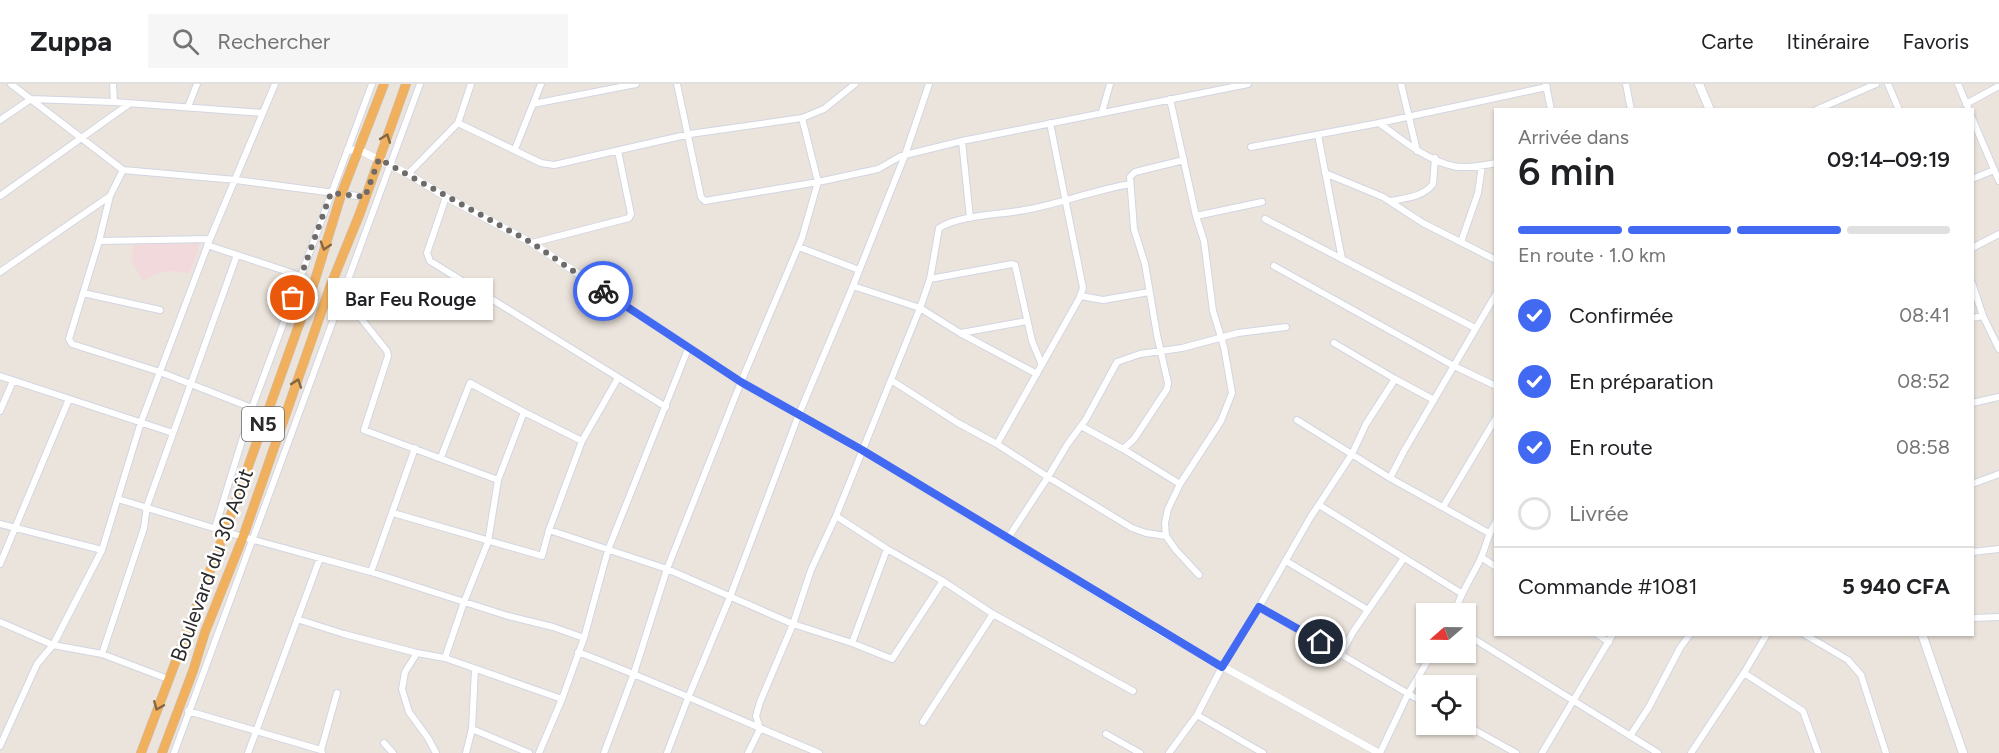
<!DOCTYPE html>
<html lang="fr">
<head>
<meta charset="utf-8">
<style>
  body { margin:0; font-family:Figtree,sans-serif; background:#f6f6f6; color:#202124; height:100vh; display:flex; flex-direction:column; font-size:22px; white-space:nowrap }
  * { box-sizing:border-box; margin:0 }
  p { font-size:20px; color:#757577 }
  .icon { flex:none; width:33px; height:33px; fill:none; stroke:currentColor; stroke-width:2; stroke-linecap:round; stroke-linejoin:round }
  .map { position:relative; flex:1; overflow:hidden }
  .panel { position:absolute; left:1494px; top:24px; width:480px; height:528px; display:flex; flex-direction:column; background:#fff; border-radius:0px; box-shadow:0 2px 4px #0004 }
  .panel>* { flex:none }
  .needle { width:39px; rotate:250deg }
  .buttons { position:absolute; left:1416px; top:519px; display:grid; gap:12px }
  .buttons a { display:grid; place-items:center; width:60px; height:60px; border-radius:0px; background:#fff; box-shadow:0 2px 4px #0004; font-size:30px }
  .pin { position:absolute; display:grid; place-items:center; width:51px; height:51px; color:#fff; margin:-26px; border:3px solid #fff; border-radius:50%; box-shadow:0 2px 6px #0007 }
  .courier { position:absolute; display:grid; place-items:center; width:60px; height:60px; margin:-30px; border:4px solid #4269f2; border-radius:50%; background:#fff; color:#222; box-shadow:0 2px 8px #0007 }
  .bubble { position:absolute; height:42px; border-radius:0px; background:#fff; box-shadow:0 2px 4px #0004; font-size:20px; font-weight:600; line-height:42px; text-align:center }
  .head em { font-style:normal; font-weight:600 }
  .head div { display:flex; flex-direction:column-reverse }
  .head { display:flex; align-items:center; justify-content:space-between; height:102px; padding:0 24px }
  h1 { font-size:39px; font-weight:600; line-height:45px }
  .bar { display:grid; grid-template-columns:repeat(4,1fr); gap:9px 6px; align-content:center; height:72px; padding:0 24px }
  .bar i { height:8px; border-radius:4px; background:#e0e0e0 }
  .bar .on { background:#4269f2 }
  .bar p { grid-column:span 4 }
  .line { display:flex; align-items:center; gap:15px; padding:0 24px; border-top:2px solid #e0e0e0 }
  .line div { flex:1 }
  ol { padding:0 24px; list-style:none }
  li { display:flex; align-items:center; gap:18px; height:66px }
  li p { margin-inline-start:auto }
  li .icon { padding:6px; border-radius:50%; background:#4269f2; color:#fff; stroke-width:4 }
  li:last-child { color:#757577 }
  li i { width:33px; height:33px; border:3px solid #e0e0e0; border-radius:50% }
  header { display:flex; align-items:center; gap:36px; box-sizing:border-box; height:84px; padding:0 30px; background:#fff; border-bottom:2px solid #e0e0e0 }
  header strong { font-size:28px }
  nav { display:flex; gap:33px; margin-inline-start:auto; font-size:21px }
  .search { width:420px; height:54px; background:#f6f6f6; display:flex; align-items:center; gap:15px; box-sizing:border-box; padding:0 21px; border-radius:0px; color:#757577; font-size:22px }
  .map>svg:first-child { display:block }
</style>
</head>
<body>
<header>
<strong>Zuppa</strong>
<div class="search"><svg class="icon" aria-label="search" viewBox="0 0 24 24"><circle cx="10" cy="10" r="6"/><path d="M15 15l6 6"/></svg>Rechercher</div>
<nav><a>Carte</a><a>Itinéraire</a><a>Favoris</a></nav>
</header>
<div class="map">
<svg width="1999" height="669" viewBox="0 0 1999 669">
  <rect width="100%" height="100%" fill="#ebe4dc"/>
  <!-- medical -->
  <path fill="#f2dadc" d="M 200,157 L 195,177 L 189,189 L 171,187 L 156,190 L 143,197 L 131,176 L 134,161 Z"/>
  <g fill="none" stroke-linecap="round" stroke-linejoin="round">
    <defs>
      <path id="minor" d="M 11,0 L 123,86 L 110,112 L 99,157 L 69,255 L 72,260 L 160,288 L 252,324 L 215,444
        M 113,0 L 114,18
        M 677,0 L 701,113 L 705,117 L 818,98 L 878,85 L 901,72 L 962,57 L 1248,0
        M 1401,0 L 1417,67
        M 1626,0 L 1631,26
        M 1888,0 L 1899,26
        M 1958,0 L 1969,26
        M 1546,1 L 1551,26
        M 533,20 L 636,0
        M 1966,20 L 1999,2
        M 188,23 L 197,0
        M 1816,26 L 1876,0
        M 1102,28 L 1110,0
        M 1972,34 L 1999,97
        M 0,36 L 31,15 L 114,18 L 263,29
        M 458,39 L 541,79 L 554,81 L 690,50 L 802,34 L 824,25 L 855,0
        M 1379,39 C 1401,55 1426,76 1453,82 C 1466,85 1482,82 1496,79
        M 1318,51 L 1342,175
        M 962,57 L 970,134
        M 1251,63 L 1379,39 L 1547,3
        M 515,65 L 541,0
        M 123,86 L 236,96 L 365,113
        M 1325,89 L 1383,113 L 1423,139 L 1496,176
        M 408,90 L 458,39 L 471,0
        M 1972,95 L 1994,86
        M 0,112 L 129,20
        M 446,113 L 427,169 L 430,177 L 666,323
        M 1391,117 C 1406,114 1423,113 1433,100 L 1435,74
        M 1196,132 L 1262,118
        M 1265,135 L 1475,244
        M 99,157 L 210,155
        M 1461,158 L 1478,109 L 1482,82
        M 532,159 L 629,134 L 631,130 L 618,67
        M 207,161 L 301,192
        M 799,163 L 859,186
        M 1972,164 L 1999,150
        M 1274,182 L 1454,282 L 1496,302
        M 0,188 L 110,112
        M 930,195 L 1012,180 L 1015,181 L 1032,257 L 1042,281
        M 1972,199 L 1983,232 L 1999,265
        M 853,202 L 920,224 L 960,249 L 1037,290
        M 83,209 L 160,226
        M 343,212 L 387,267 L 388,272 L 364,346 L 498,396
        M 1081,212 L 1103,216 L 1149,208
        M 1972,234 L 1983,232
        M 961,249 L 1027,237
        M 1334,259 L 1395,295 L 1434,316
        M 0,292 L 173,349
        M 891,296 L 958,339 L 997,360 L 1048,393 L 1132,444 L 1146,449 L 1166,452 L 1176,466 L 1199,491
        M 1972,319 L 1999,313
        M 252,324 L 372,0
        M 0,327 L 13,297
        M 1297,336 L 1390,394 L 1489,449
        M 1081,342 L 1123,365 L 1180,400
        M 997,360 L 1079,215 L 1083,204 L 1050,39
        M 1123,365 L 1134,355 L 1167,305 L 1168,299 L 1157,251 L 1145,180 L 1134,145 L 1130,93 L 1135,88 L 1184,76
        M 441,373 L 470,299 L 524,328 L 582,357
        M 1390,394 L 1404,367 L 1496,210
        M 1972,400 L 1999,390
        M 118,415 L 243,453 L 371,488 L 508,532 L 553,543 L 584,554
        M 1319,421 L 1461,509
        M 1443,423 L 1496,334
        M 393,429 L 542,472 L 549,446 L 582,357 L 618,294
        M 836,432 L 887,465 L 943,497 L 993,530 L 1133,607
        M 0,440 L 102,466
        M 549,446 L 667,485 L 793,540 L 852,559 L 892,575 L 943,497
        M 1166,452 L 1165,439 L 1168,425 L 1180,400 L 1221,337 L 1232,309 L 1224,263 L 1213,227 L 1204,157 L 1196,132 L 1170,15
        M 1008,454 L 1048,393 L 1067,361 L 1086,335 L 1117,278 L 1140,270 L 1182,264 L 1238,249 L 1286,243
        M 1972,468 L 1999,465
        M 1481,473 L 1496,483
        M 1286,477 L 1368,526
        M 0,480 L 69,315
        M 371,488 L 415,364
        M 1259,523 L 1426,620
        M 1454,530 C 1461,508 1472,493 1481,474 C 1486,462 1488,450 1496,438
        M 1972,534 L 1999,533
        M 297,535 L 344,550 L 417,569 L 445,574 L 562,615
        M 0,538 L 53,561 L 102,570 L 168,595
        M 1466,550 L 1658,669
        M 1597,550 L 1609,558
        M 1804,550 L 1848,576 L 1861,591 L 1886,669
        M 852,559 L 887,465
        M 578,568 C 660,599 739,636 819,669
        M 417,569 L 405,588 L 402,605 L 409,628 L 428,654 L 436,669
        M 102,570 L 144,444 L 147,422 L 237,171
        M 1341,570 L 1353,548 L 1404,474
        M 445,574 L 464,518 L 488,458 L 498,396 L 524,328
        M 1744,589 L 1803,627 L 1818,669
        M 188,627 L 321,666 L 322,669
        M 1197,631 L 1263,669
        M 923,638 L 993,530
        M 1464,640 L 1516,669
        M 472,645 L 529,669
        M 1106,650 L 1140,669
        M 1630,652 L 1649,623 L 1680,564 L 1690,550
        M 384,659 L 393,669
        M 0,662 L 37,580 L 53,561 L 102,466 L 141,338 L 210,155 L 275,0
        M 321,666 L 337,609
        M 174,669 L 420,0
        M 248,669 L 320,474
        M 466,669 L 472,645 L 475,585
        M 539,669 L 562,615 L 584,554 L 608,466 L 688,265
        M 604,669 L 634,589 L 667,485 L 741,298 L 802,154 L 818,98 L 802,34
        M 667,669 L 688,614 L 730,513 L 799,330 L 853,202 L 905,71 L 929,0
        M 748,669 L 760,645 L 756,632 L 760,618 L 793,540 L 811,486 L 836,432 L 920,224 L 930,195 L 939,144 C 961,130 1004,131 1030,125 C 1064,118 1096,106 1130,100
        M 1169,669 L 1197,631 L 1222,583 L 1259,523 L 1310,434 L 1352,370 L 1366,340 L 1395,295
        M 1380,669 L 1408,610 L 1433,568
        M 1542,669 L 1613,550
        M 1691,669 L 1744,589 L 1767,550"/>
      <path id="tertiary" d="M 348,66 L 359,66 L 408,90 L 446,113 L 532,159 L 741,298 L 862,366 L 1166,551 L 1379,669"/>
      <path id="secondary" d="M 1699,0 L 1710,26
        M 1922,550 L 1963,669"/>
      <path id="trunk" d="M 141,669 L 225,447 L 315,196 L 341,111 L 384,0
        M 162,669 L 193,587 L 205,548 L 243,453 L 330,203 L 360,129 L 406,0"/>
    </defs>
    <!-- minor casing -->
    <use href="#minor" stroke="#d2d5e2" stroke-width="8"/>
    <!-- tertiary casing -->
    <use href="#tertiary" stroke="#d2d5e2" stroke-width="8"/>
    <!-- secondary casing -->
    <use href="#secondary" stroke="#d2d5e2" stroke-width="10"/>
    <!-- trunk casing -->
    <use href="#trunk" stroke="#c3c3c3" stroke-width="10"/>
    <!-- minor -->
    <use href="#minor" stroke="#fff" stroke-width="6"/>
    <!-- tertiary -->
    <use href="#tertiary" stroke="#fff" stroke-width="7"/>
    <!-- secondary -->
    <use href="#secondary" stroke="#fff" stroke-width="8"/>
    <!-- trunk -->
    <use href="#trunk" stroke="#f1b05e" stroke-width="9"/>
  </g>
  <!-- one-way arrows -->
  <defs><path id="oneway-chevron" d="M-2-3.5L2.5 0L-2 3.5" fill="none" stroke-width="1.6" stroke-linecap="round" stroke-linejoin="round" transform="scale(1.5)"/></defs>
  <g stroke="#846641">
    <use href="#oneway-chevron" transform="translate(386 54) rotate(-70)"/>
    <use href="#oneway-chevron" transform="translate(325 162) rotate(107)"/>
    <use href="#oneway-chevron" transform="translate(297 299) rotate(-71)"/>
    <use href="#oneway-chevron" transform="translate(158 622) rotate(112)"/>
  </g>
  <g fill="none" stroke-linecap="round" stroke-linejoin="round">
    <!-- done -->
    <path stroke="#6e6b68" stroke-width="6" stroke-dasharray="0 10.8" d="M 293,214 L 331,109 L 365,113 L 379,75 L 532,159 L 603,207"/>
    <!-- route -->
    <path stroke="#4269f2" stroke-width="8" d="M 603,207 L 741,298 L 862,366 L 1222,583 L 1259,523 L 1321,558"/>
  </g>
  <g text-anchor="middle" stroke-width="5" stroke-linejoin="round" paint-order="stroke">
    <!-- shield labels -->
    <rect fill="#fff" stroke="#6a6a6a" stroke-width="1.5" x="242" y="323" width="42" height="34" rx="4.5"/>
    <g font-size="20" font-weight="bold" fill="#2a2a2a">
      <text x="263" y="347">N5</text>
    </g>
    <!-- street labels -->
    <g font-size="21" fill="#2a2a2a" stroke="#fff">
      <text transform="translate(212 481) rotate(-70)" y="7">Boulevard du 30 Août</text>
    </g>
  </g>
</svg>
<div class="buttons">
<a><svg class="needle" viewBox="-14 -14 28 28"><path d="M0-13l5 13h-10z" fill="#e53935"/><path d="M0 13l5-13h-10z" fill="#757577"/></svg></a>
<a><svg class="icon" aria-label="locate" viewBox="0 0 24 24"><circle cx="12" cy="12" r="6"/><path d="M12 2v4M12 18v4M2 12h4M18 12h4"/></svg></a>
</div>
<div class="pin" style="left:293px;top:214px;background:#ea580c"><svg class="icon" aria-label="bag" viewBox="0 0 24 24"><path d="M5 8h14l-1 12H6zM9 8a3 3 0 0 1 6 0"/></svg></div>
<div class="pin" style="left:1321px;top:558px;background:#1f2937"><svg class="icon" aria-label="home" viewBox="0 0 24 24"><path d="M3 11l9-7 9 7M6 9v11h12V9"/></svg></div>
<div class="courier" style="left:603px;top:207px"><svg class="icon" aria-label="bike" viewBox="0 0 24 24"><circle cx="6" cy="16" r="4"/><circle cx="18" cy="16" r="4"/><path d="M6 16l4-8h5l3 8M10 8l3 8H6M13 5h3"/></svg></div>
<div class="bubble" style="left:328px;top:194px;width:165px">Bar Feu Rouge</div>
<section class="panel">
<div class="head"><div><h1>6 min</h1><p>Arrivée dans</p></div><em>09:14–09:19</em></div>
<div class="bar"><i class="on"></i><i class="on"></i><i class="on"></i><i></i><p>En route · 1.0 km</p></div>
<ol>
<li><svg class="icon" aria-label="check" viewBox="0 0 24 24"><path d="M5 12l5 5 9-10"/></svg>Confirmée<p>08:41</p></li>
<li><svg class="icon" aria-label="check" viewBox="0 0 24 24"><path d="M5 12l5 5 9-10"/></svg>En préparation<p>08:52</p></li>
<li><svg class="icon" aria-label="check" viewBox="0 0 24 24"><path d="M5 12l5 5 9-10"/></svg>En route<p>08:58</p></li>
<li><i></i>Livrée</li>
</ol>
<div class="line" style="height:78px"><div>Commande #1081</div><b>5 940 CFA</b></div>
</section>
</div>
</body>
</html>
